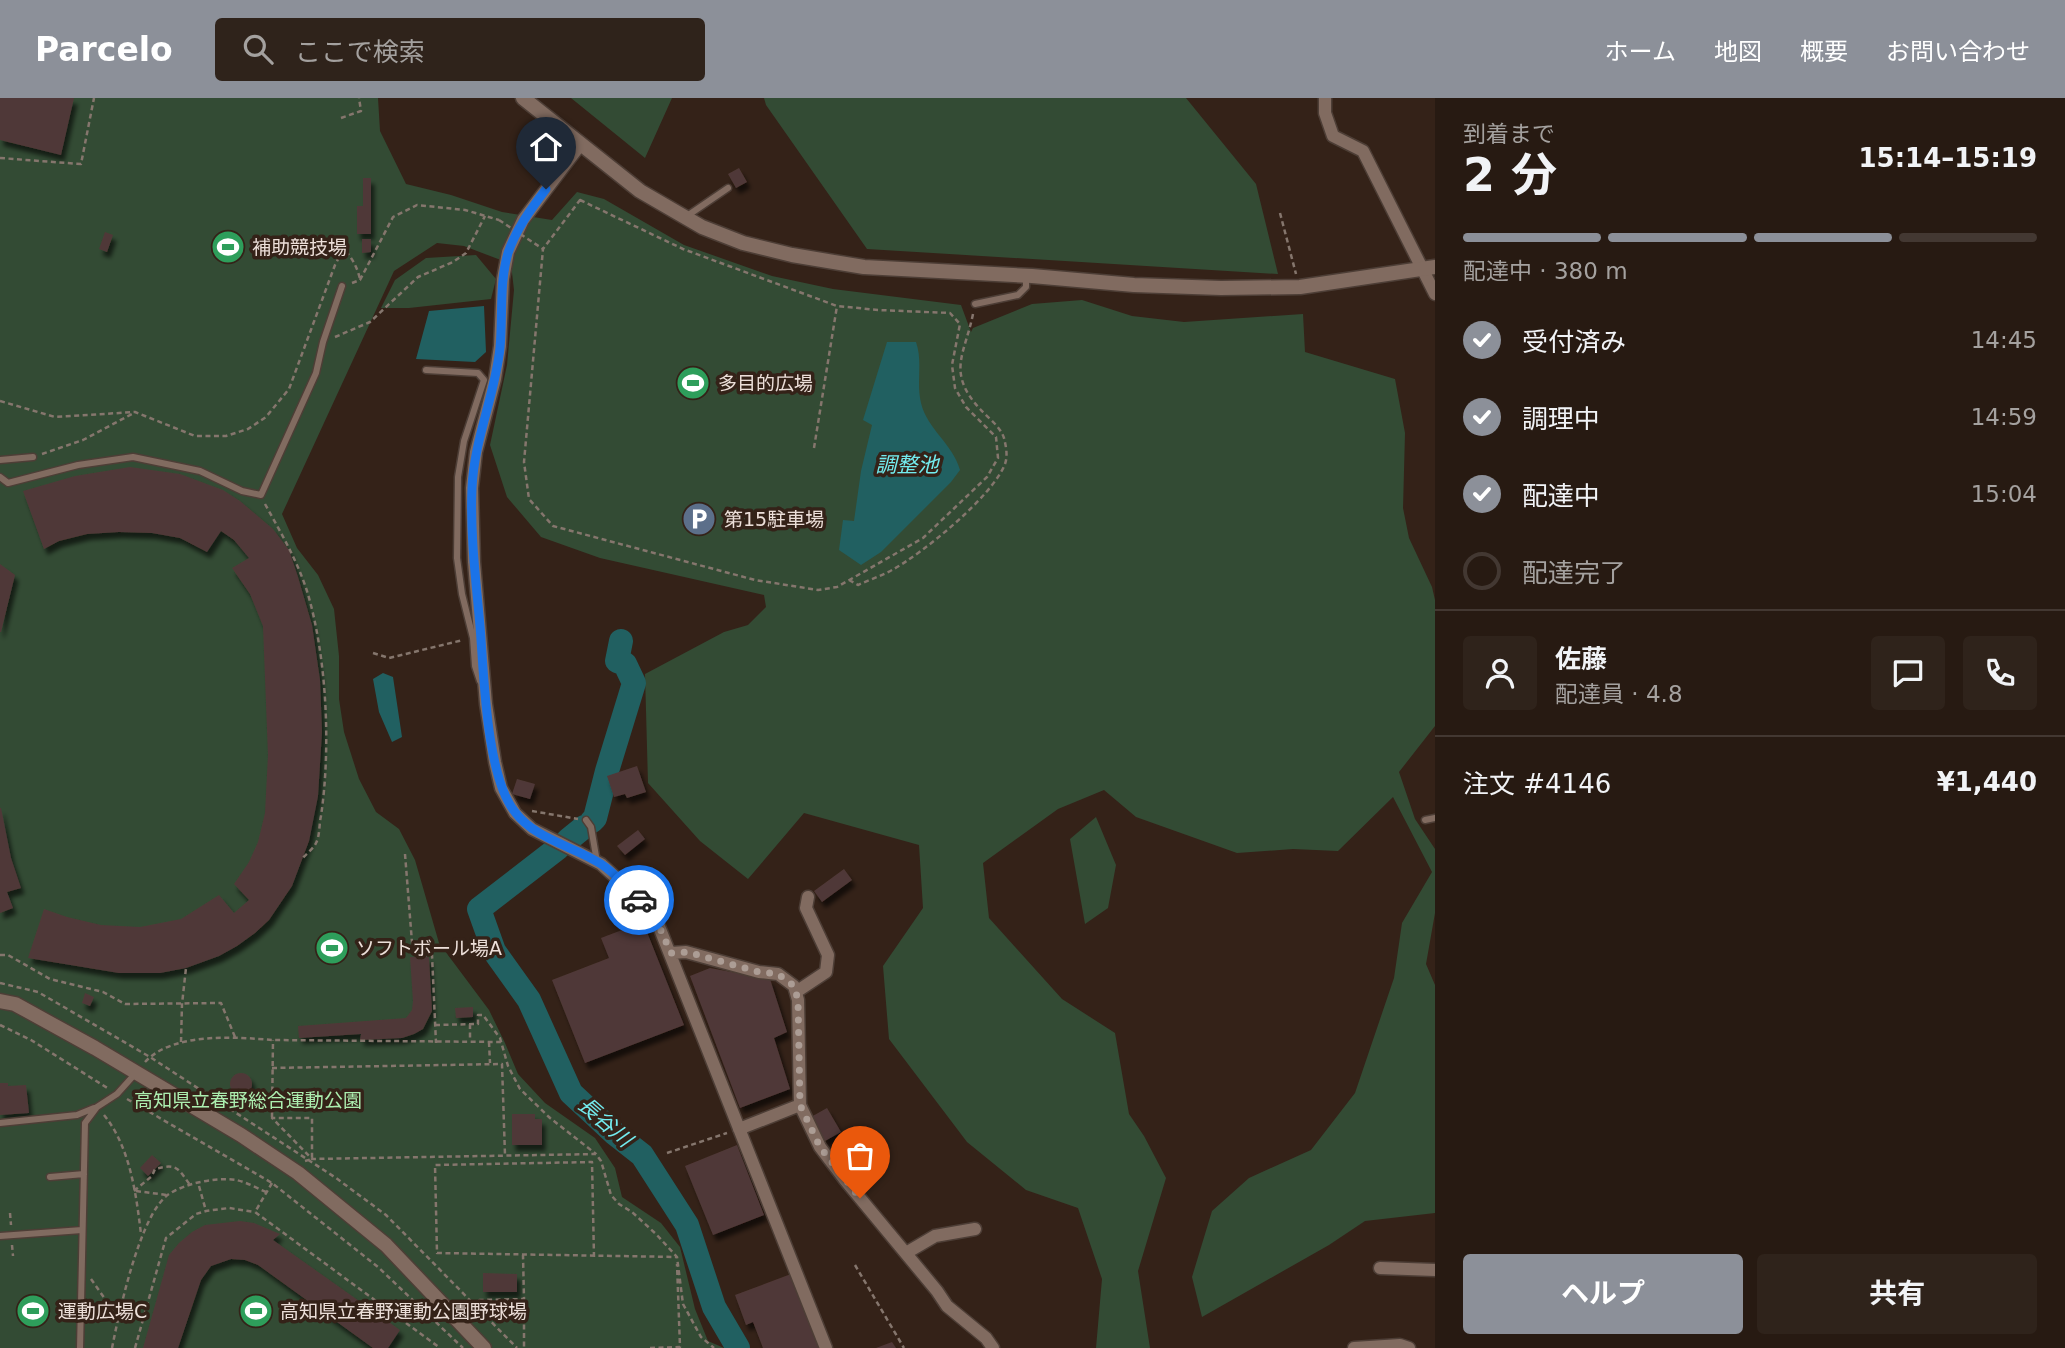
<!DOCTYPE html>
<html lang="ja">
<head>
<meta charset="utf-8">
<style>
  body { margin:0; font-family:"DejaVu Sans","Noto Sans JP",sans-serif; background:#2f231b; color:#f1f3f6; height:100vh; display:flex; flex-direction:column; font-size:26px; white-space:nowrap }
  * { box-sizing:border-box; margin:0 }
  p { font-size:23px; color:#a4a19f }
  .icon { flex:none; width:38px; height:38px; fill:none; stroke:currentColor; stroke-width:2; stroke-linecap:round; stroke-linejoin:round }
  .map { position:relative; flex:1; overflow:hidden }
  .details { display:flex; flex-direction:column; background:#271a12; width:630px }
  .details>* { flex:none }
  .pin { position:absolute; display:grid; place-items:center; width:60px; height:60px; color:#fff; margin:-72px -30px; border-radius:50% 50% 50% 0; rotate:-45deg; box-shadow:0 0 7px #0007 }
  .pin .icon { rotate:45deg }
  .courier { position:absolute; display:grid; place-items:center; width:70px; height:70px; margin:-35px; border:5px solid #1a73e8; border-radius:50%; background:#fff; color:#222; box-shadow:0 2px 9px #0007 }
  .overview em { font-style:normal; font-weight:700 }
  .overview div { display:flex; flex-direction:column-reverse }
  .overview { display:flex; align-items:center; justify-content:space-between; height:119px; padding:0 28px }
  h1 { font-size:46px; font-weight:700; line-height:52px }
  .bar { display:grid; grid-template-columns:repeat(4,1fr); gap:10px 7px; align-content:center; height:84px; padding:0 28px }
  .bar i { height:9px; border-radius:5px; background:#433832 }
  .bar .current { background:#8c9099 }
  .bar p { grid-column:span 4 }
  .line { display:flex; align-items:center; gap:18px; padding:0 28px; border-top:2px solid #433832 }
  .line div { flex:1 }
  .round { display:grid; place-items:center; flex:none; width:74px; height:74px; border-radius:7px; background:#2f231b }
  ol { padding:0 28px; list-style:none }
  li { display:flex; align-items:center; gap:21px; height:77px }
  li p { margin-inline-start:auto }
  li .icon { padding:7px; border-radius:50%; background:#8c9099; color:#fff; stroke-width:4 }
  li:last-child { color:#a4a19f }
  li i { width:38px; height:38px; border:4px solid #433832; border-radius:50% }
  .primary-button { display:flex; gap:14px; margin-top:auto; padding:14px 28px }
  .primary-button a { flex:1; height:80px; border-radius:7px; background:#8c9099; color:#fff; font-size:28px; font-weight:700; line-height:80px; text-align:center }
  .primary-button a+a { background:#2f231b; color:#f1f3f6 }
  header { display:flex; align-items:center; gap:42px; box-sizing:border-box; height:98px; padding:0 35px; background:#8c9099; color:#fff }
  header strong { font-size:33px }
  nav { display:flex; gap:38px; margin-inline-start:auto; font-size:24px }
  .search { width:490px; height:63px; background:#2f231b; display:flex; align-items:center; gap:18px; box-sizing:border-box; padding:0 24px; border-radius:7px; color:#a4a19f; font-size:26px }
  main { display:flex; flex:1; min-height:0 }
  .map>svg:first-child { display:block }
</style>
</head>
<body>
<header>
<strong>Parcelo</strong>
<div class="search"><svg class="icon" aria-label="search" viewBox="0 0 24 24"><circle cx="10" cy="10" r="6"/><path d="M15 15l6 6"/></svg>ここで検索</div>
<nav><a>ホーム</a><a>地図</a><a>概要</a><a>お問い合わせ</a></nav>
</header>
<main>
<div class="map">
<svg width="1435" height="1250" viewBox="0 0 1435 1250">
  <defs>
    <filter id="shadow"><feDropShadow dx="3.5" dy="6" stdDeviation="2" flood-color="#0009"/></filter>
  </defs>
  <rect width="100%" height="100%" fill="#342218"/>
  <!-- green -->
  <path fill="#334b34" d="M 0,0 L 378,0 L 380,33 L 406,86 L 451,97 L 502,114 L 552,122 L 577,94 L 604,101 L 684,147 L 772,178 L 833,191 L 961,207 L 971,234 L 973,230 L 1032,206 L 1082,202 L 1132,218 L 1184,224 L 1303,216 L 1305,254 L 1395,281 L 1405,335 L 1403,410 L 1409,440 L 1432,489 L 1435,502 L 1435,628 L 1399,674 L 1415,721 L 1435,751 L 1435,815 L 1426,866 L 1435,887 L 1435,1115 L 1365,1123 L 1329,1147 L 1202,1219 L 1192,1179 L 1212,1113 L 1249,1080 L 1311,1052 L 1355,995 L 1394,880 L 1402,825 L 1432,774 L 1393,699 L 1338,753 L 1293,751 L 1237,755 L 1136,719 L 1104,692 L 1058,711 L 983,765 L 989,820 L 1062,901 L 1115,935 L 1129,1016 L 1144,1038 L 1166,1080 L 1138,1173 L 1150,1250 L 1096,1250 L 1102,1181 L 1078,1110 L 1026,1092 L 967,1044 L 889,941 L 883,868 L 923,810 L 919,747 L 804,715 L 748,781 L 700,743 L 648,685 L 645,576 L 724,534 L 748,527 L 766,509 L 764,497 L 600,460 L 541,439 L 507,399 L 490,347 L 507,267 L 514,192 L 511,166 L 464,148 L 437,145 L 394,173 L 282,416 L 297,450 L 318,477 L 334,511 L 339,558 L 339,601 L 344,634 L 359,681 L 376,714 L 399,731 L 415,762 L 439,845 L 489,912 L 505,945 L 518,976 L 545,1005 L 595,1040 L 615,1070 L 622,1099 L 661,1125 L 680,1149 L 695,1211 L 708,1243 L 724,1250 L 0,1250 Z
    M 571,0 L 672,0 L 645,60 Z
    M 764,0 L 1186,0 L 1256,86 L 1278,176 L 867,151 L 766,7 Z
    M 476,157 L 496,181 L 491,201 L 409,210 L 381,210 L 395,182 L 426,160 Z
    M 1096,719 L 1116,767 L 1108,810 L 1085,826 L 1070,741 Z"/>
  <!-- water -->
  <path fill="#216061" d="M 484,208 L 486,254 L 475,264 L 416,261 L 429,213 Z
    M 887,244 L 916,244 C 923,264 916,284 921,305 C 927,331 953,346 960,372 L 951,384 L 881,454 L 861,467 L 839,452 L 843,422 L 854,423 L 861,373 L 872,327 L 863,322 Z
    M 383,575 L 393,579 L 402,639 L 392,644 L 379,614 L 373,581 Z"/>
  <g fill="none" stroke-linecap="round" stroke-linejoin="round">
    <!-- river -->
    <path stroke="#216061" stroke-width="24" d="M 592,723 L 595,720 L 607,673 L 634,585 L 625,566 L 617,563 L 621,543
      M 568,742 L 584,729
      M 558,750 L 479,811 L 494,853 L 529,902 L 571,995 L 614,1035 L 642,1057 L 687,1127 L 714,1209 L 738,1250"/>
  </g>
  <!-- building -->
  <path fill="#503937" filter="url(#shadow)" d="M 0,0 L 74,0 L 61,57 L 0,42 Z
    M 739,70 L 747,84 L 736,90 L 728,76 Z
    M 363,80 L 371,80 L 371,136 L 357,136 L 357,108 L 363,108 Z
    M 105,134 L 113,137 L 107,154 L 99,151 Z
    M 362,141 L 371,141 L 371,154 L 362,155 Z
    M 130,369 L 180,376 L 223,392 L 240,403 L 273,431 L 289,452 L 298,479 L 312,527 L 320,582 L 322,634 L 318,698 L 309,743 L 292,788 L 269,822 L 255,835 L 237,848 L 219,858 L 186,870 L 160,875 L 119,875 L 28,860 L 44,811 L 67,819 L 101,827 L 140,829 L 181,821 L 219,797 L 234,815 L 249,802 L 234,786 L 249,764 L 258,744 L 265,715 L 268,657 L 263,528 L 250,496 L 232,470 L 249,460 L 234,442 L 221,433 L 207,454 L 180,440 L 152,435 L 119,434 L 87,436 L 59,443 L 44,451 L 23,393 L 75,378 Z
    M 0,466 L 15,477 L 1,534 L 0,534 Z
    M 637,668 L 646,694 L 627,700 L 625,696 L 614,699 L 607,678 Z
    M 517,681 L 535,686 L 530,701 L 512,696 Z
    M 0,710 L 1,710 L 11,760 L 21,790 L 7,794 L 13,810 L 0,815 Z
    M 638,732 L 645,741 L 625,757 L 617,748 Z
    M 844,771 L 852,782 L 822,804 L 814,793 Z
    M 643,824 L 684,927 L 585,965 L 552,882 L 609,860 L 601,840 Z
    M 410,859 L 429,859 L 432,913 L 423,931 L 414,936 L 402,940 L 360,942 L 361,936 L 299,940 L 298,928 L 406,920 L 412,912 L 413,903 Z
    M 710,870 L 770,881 L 787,934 L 774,940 L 790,991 L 740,1010 L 690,878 Z
    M 85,895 L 94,899 L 90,908 L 82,905 Z
    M 473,909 L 473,919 L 456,920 L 455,910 Z
    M230 986a11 11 0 1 1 22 0a11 11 0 1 1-22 0Z
    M 0,985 L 8,985 L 8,988 L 26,987 L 29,1015 L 0,1017 Z
    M 827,1010 L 841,1034 L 825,1043 L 811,1019 Z
    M 512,1016 L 535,1016 L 535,1021 L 542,1021 L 542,1047 L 512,1047 Z
    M 737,1047 L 764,1117 L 713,1137 L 685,1068 Z
    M 152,1057 L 161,1065 L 148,1078 L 140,1070 Z
    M 240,1123 L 254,1125 L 280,1136 L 273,1142 L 400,1232 L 388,1250 L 373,1250 L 258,1167 L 245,1162 L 231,1161 L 211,1168 L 201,1182 L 178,1250 L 143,1250 L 169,1157 L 179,1145 L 192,1134 L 205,1127 Z
    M 483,1175 L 517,1176 L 517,1194 L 483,1194 Z
    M 791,1176 L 819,1250 L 763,1250 L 753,1224 L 746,1227 L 735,1197 Z
    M 892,1244 L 896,1250 L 876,1250 Z"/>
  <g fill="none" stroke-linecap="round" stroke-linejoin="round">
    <defs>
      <path id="service" d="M 687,118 L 728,90
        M 975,206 L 1018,197 L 1026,189 L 1026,178
        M 426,272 L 478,275 L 484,282 L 464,343 L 458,379 L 457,460 L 462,496 L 473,540 L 475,568 L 480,583
        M 0,362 L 33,359
        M 0,379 L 8,385 L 78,367 L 133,359 L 200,373 L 242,393 L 261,397 L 316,275 L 323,244 L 342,188
        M 586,722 L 591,729 L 597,764
        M 1425,722 L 1435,720
        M 0,1025 L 77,1017 L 94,1010
        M 50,1079 L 84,1076
        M 0,1138 L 82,1132
        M 80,1250 L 85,1025 L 97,1009 L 117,996 L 135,976"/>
      <path id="minor" d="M 1325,0 L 1325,15 L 1333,38 L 1363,53 L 1435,196
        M 580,47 L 523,122 L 508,154 L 503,181 L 500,248 L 495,281 L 476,354 L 472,390 L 474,464 L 486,606 L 495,664 L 501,690 L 515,715 L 532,731 L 601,766 L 635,797 L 658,826 L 826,1250
        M 671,855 L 686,854 L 759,874 L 778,876 L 794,888 L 798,902 L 800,1007 L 820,1049 L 845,1082 L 937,1193 L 947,1208 L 986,1240 L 993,1250
        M 796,894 L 826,874 L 828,857 L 806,810 L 808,799
        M 739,1031 L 800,1007
        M 906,1155 L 935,1138 L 975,1131
        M 1380,1170 L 1435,1172
        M 1354,1250 L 1400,1247 L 1409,1250"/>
      <path id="tertiary" d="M 523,0 L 640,93 L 702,129 L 743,145 L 792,157 L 864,169 L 1032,178 L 1134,187 L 1221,190 L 1300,189 L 1435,169
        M 0,903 L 15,906 L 95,950 L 241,1037 L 298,1075 L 386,1147 L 484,1250"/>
    </defs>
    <!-- service casing -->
    <use href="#service" stroke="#4d3e36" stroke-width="9"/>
    <!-- minor casing -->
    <use href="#minor" stroke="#4d3e36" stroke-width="15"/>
    <!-- tertiary casing -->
    <use href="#tertiary" stroke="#4d3e36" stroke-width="17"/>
    <!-- path -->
    <path stroke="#85766d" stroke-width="2.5" stroke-dasharray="5 3.5" stroke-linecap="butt" d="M 341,20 L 361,13 L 359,0
      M 0,60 L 81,66 L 94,0
      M 580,102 L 683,151 L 837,208 L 878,212 L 950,215 L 960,226 L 952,267 L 955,290 L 966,309 L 996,339 L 998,360 L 987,379 L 923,440 L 837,489 L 818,492 L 755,482 L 553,428 L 529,401 L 524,364 L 543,151 Z
      M 1280,115 L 1296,176
      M 333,142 C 347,152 356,164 360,181
      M 352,185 L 360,182 L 393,119 L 417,107 L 465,112 L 499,122
      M 335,239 L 370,224 L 418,179 L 453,164 L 466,155 L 485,118
      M 0,303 L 55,319 L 135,314 L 195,338 L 226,338 L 248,331 L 266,319 L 289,291 L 335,167 L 344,150
      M 814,350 L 837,208
      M 42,356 L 83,342 L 132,316
      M 265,406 C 281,435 297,462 307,493 C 327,559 331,650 321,718 C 319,726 320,738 316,745 C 314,750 306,756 302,761
      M 849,482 L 858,487 C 869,482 881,478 892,472 C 923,455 992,399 1005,366 C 1008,358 1006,348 1004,340 C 1000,328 988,320 980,311 C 946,274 965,256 973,216
      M 373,555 L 389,560 L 463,542
      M 532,713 L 578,721
      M 405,756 L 413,857 L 432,857 L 436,945
      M 0,857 L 8,857 L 50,881 L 103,894 L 125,906 L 221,905 L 235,939
      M 0,885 L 38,894 L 150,959 L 336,1080 L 386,1117 L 517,1250
      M 470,926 L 470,943
      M 0,927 L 31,942 L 109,991
      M 435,927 L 478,926 L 478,917 L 483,917 L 500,940 L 508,968 L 520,991 L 550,1020 L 596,1056
      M 181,944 L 182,906 L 186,870
      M 489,944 L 490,965
      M 145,964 C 173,934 235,939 273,942 L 501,944
      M 272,970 L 502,966 L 505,1057
      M 127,1001 L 272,1085 L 378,1169 L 463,1250
      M 104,1017 C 130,1049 136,1095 141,1136
      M 272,1019 L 273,942
      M 667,1055 L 727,1035
      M 305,1063 L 312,1061 L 312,1020 L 272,1020 L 312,1061 L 596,1056 L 601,1063 L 611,1097 L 619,1106 L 632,1114 L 656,1136 L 677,1159 L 683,1206 L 701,1239 L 714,1250
      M 272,1085 L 255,1114 L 440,1250
      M 199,1088 L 206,1113
      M 134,1093 L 152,1078 L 155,1071 C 177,1065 178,1070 190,1087
      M 136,1093 L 167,1097
      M 10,1115 L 11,1127
      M 12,1147 L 13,1158
      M 594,1159 L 592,1064 L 435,1067 L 437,1155 L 677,1159
      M 855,1167 L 904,1250
      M 91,1181 L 117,1218
      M 524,1201 L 524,1250
      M 466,1213 L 474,1204 L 480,1202 L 524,1201 L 523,1157
      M 112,1250 C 119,1215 140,1115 169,1096 C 186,1085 216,1079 236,1082 C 246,1084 257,1090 266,1094
      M 135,1250 L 166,1140 L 196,1116 L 206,1113 L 229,1110 L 255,1114
      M 650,1250 L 680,1249 L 677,1166"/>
    <!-- service -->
    <use href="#service" stroke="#816b60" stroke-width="6"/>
    <!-- minor -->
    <use href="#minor" stroke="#816b60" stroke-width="12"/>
    <!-- tertiary -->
    <use href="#tertiary" stroke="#816b60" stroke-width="14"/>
    <!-- path-bridge -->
    <path stroke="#85766d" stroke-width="2.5" stroke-dasharray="5 3.5" stroke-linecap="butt" d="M 499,122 L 543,151"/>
  </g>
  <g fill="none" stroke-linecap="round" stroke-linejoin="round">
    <!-- done -->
    <path stroke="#ac9d95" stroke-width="7" stroke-dasharray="0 12.6" d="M 639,802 L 658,826 L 671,855 L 687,854 L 759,874 L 778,876 L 794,888 L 798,902 L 800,1007 L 820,1049 L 860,1100"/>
    <!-- route -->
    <path stroke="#1a73e8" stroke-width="9" d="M 546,91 C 531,111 516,131 508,155 C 499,185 503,219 500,250 C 495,297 474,342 472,390 C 470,436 476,483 480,528 C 484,576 486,678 515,714 C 535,741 573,748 601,766 C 613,774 630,791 639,802"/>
  </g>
  <!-- icons -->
  <defs>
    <symbol id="stadium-disc" viewBox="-11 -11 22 22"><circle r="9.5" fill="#2e9e5b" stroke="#342218"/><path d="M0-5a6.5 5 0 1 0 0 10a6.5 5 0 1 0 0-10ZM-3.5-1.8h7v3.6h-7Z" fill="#fff"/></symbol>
    <symbol id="parking-disc" viewBox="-11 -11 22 22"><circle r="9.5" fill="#5c6f8a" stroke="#342218"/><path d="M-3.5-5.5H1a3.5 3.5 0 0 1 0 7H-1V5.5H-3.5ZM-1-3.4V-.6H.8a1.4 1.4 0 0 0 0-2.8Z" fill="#fff"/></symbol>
  </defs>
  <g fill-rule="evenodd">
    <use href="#stadium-disc" x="209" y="130" width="38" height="38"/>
    <use href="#stadium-disc" x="674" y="266" width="38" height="38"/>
    <use href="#parking-disc" x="680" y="402" width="38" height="38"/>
    <use href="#stadium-disc" x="313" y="831" width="38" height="38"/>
    <use href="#stadium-disc" x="14" y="1194" width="38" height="38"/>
    <use href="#stadium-disc" x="237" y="1194" width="38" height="38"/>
  </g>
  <g text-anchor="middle" stroke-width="7" stroke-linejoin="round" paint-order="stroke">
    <!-- poi labels -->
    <g font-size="19" fill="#ecdfd9" stroke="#342218" text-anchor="start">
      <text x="252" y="156">補助競技場</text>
      <text x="718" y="292">多目的広場</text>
      <text x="724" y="428">第15駐車場</text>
      <text x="356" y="857">ソフトボール場A</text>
      <text x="58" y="1220">運動広場C</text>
      <text x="280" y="1220">高知県立春野運動公園野球場</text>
    </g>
    <!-- park labels -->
    <g font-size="19" fill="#aceeaf" stroke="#342218">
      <text x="248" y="1009">高知県立春野総合運動公園</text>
    </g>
    <!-- water labels -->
    <g font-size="21" font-style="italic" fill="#73ecef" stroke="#342218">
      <text x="907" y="374">調整池</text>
      <text transform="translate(605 1024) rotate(41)" y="7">長谷川</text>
    </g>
  </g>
</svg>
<div class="pin" style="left:860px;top:1100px;background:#ea580c"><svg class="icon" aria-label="bag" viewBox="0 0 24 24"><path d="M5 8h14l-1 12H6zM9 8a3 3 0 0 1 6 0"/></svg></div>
<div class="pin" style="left:546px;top:91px;background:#1f2937"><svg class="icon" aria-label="home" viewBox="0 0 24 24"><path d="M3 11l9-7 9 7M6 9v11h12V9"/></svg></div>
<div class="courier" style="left:639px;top:802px"><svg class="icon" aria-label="car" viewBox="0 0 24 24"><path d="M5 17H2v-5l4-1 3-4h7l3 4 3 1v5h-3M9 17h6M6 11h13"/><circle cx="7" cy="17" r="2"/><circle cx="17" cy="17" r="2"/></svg></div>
</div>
<section class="details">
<div class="overview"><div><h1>2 分</h1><p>到着まで</p></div><em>15:14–15:19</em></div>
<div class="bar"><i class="current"></i><i class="current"></i><i class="current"></i><i></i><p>配達中 · 380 m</p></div>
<ol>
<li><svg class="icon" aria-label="check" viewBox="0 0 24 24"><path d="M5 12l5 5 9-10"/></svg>受付済み<p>14:45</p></li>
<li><svg class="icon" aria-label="check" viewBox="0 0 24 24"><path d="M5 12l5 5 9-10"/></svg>調理中<p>14:59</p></li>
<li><svg class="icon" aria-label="check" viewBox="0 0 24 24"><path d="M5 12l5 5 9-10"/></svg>配達中<p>15:04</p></li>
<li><i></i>配達完了</li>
</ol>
<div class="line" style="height:126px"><a class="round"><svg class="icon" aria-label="person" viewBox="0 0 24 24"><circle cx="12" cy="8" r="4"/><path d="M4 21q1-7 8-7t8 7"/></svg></a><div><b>佐藤</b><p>配達員 · 4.8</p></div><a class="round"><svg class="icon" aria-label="chat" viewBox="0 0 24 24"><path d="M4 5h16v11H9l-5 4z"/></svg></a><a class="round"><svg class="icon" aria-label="phone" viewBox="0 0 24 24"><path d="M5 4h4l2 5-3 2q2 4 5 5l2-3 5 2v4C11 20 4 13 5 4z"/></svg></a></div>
<div class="line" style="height:91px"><div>注文 #4146</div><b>¥1,440</b></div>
<div class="primary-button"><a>ヘルプ</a><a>共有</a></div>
</section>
</main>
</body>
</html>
